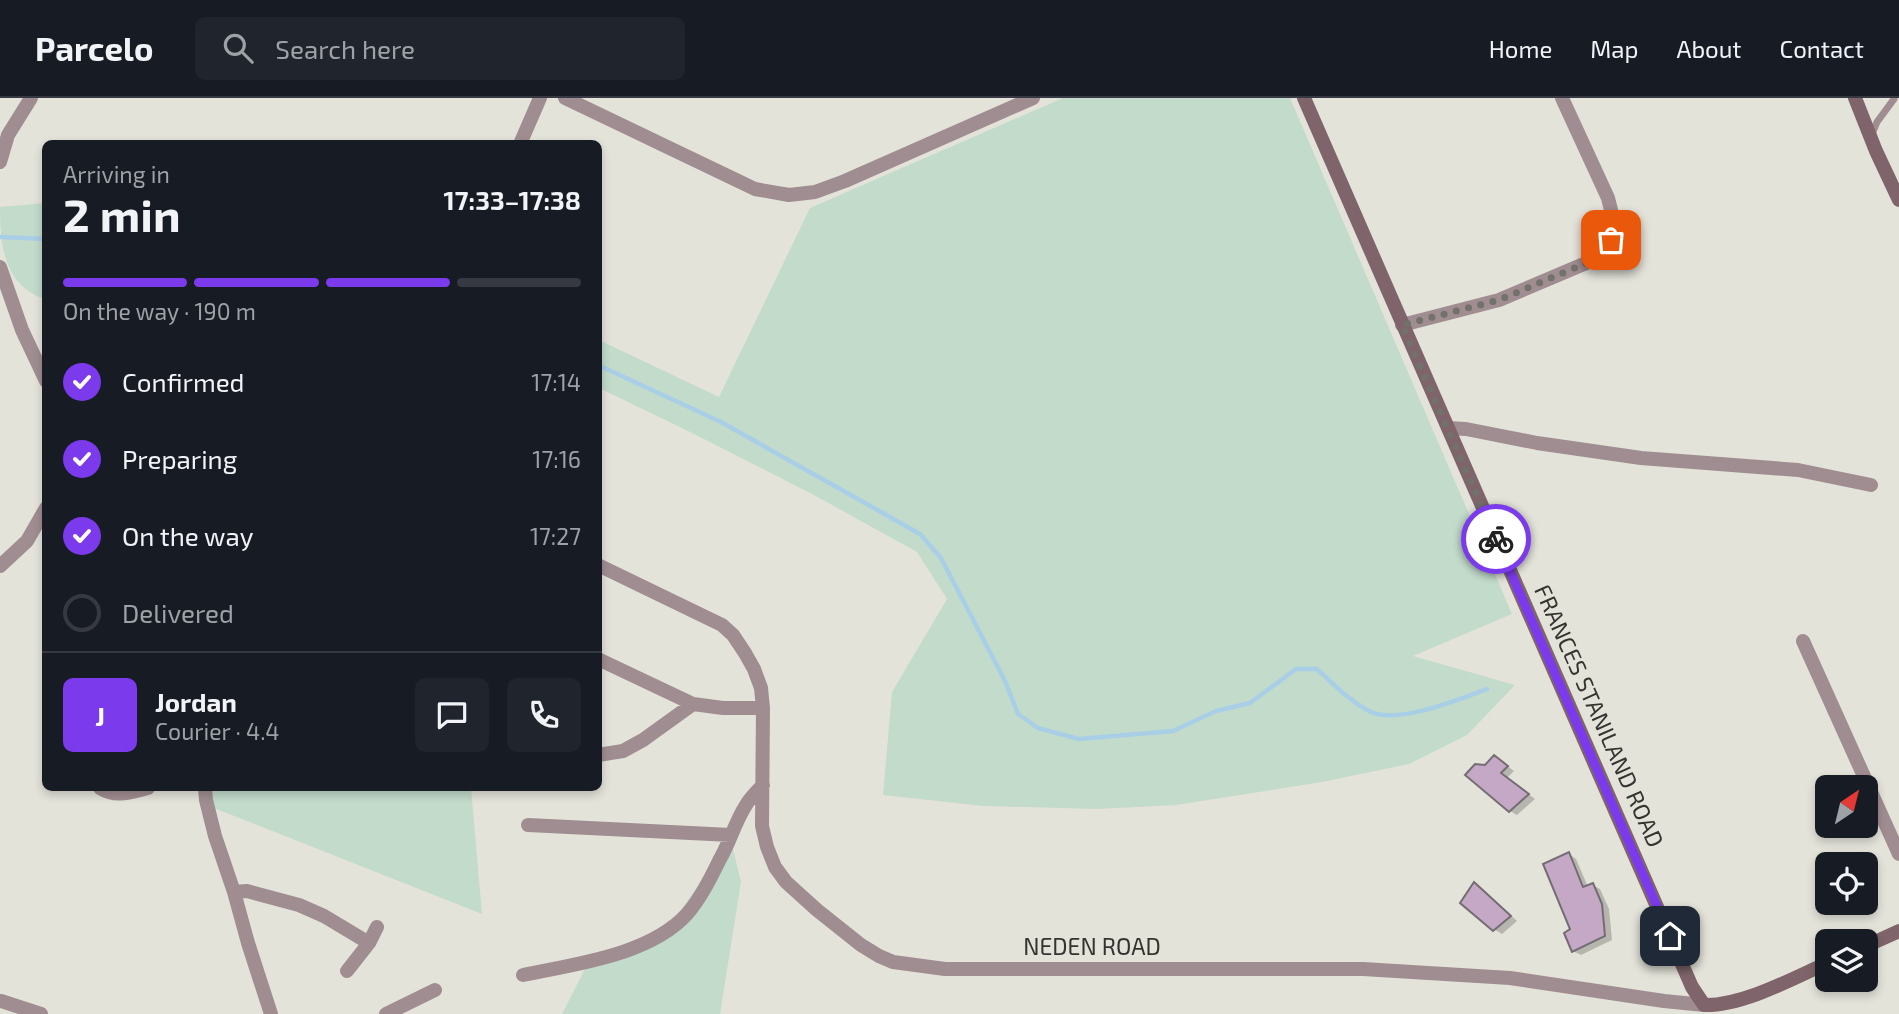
<!DOCTYPE html>
<html lang="en">
<head>
<meta charset="utf-8">
<style>
  body { margin:0; font-family:"Exo 2",sans-serif; background:#20242c; color:#f1f3f6; height:100vh; display:flex; flex-direction:column; font-size:26px; white-space:nowrap }
  * { box-sizing:border-box; margin:0 }
  p { font-size:23px; color:#9ea1a6 }
  .icon { flex:none; width:38px; height:38px; fill:none; stroke:currentColor; stroke-width:2; stroke-linecap:round; stroke-linejoin:round }
  .map { position:relative; flex:1; overflow:hidden }
  .panel { position:absolute; left:42px; top:42px; width:560px; height:651px; display:flex; flex-direction:column; background:#171b24; border-radius:10px; box-shadow:0 4px 10px #0003 }
  .panel>* { flex:none }
  .needle { width:46px; rotate:35deg }
  .controls { position:absolute; left:1815px; top:677px; display:grid; gap:14px }
  .controls a { display:grid; place-items:center; width:63px; height:63px; border-radius:10px; background:#171b24; box-shadow:0 4px 10px #0003; font-size:35px }
  .pin { position:absolute; display:grid; place-items:center; width:60px; height:60px; color:#fff; margin:-30px; border-radius:14px; box-shadow:0 4px 10px #0006 }
  .courier { position:absolute; display:grid; place-items:center; width:70px; height:70px; margin:-35px; border:5px solid #7c3aed; border-radius:50%; background:#fff; color:#222; box-shadow:0 2px 9px #0007 }
  .headline em { font-style:normal; font-weight:700 }
  .headline div { display:flex; flex-direction:column-reverse }
  .headline { display:flex; align-items:center; justify-content:space-between; height:119px; padding:0 21px }
  h1 { font-size:46px; font-weight:700; line-height:52px }
  .bar { display:grid; grid-template-columns:repeat(4,1fr); gap:10px 7px; align-content:center; height:84px; padding:0 21px }
  .bar i { height:9px; border-radius:5px; background:#363941 }
  .bar .active { background:#7c3aed }
  .bar p { grid-column:span 4 }
  .line { display:flex; align-items:center; gap:18px; padding:0 21px; border-top:2px solid #363941 }
  .line div { flex:1 }
  .round { display:grid; place-items:center; flex:none; width:74px; height:74px; border-radius:10px; background:#20242c }
  ol { padding:0 21px; list-style:none }
  li { display:flex; align-items:center; gap:21px; height:77px }
  li p { margin-inline-start:auto }
  li .icon { padding:7px; border-radius:50%; background:#7c3aed; color:#fff; stroke-width:4 }
  li:last-child { color:#9ea1a6 }
  li i { width:38px; height:38px; border:4px solid #363941; border-radius:50% }
  header { display:flex; align-items:center; gap:42px; box-sizing:border-box; height:98px; padding:0 35px; background:#171b24; border-bottom:2px solid #363941 }
  header strong { font-size:33px }
  nav { display:flex; gap:38px; margin-inline-start:auto; font-size:24px }
  .search { width:490px; height:63px; background:#20242c; display:flex; align-items:center; gap:18px; box-sizing:border-box; padding:0 24px; border-radius:10px; color:#9ea1a6; font-size:26px }
  .map>svg:first-child { display:block }
</style>
</head>
<body>
<header>
<strong>Parcelo</strong>
<div class="search"><svg class="icon" aria-label="search" viewBox="0 0 24 24"><circle cx="10" cy="10" r="6"/><path d="M15 15l6 6"/></svg>Search here</div>
<nav><a>Home</a><a>Map</a><a>About</a><a>Contact</a></nav>
</header>
<div class="map">
<svg width="1899" height="916" viewBox="0 0 1899 916">
  <rect width="100%" height="100%" fill="#e4e3da"/>
  <!-- green -->
  <path fill="#c2dbcb" d="M 1063,0 L 1290,0 L 1512,516 L 1413,558 L 1515,587 L 1467,637 L 1409,666 L 1322,684 L 1176,707 L 1097,711 L 983,708 L 883,697 L 892,594 L 947,501 L 917,454 L 814,397 L 686,332 L 599,290 L 599,242 L 719,299 L 810,110 Z
    M 45,105 L 46,105 L 45,201 C 4,188 0,147 0,109 Z
    M 211,690 L 471,690 L 482,816 L 214,710 Z
    M 730,739 L 741,784 L 720,916 L 562,916 L 586,869 L 648,844 L 677,819 Z"/>
  <!-- shadow -->
  <path fill="#0003" d="M 1502,664 L 1514,673 L 1507,680 L 1535,701 L 1517,717 L 1510,713 L 1485,668 Z
    M 1569,756 L 1576,761 L 1588,789 L 1592,787 L 1600,791 L 1609,811 L 1612,842 L 1581,857 L 1573,853 Z
    M 1481,791 L 1517,823 L 1502,836 L 1494,831 Z"/>
  <g fill="none" stroke-linecap="round" stroke-linejoin="round">
    <!-- stream -->
    <path stroke="#a9cfe7" stroke-width="4.5" d="M 0,139 L 46,141
      M 598,267 L 721,324 L 920,436 L 941,460 L 1005,583 L 1018,616 L 1038,630 L 1079,641 L 1173,633 L 1216,613 L 1250,605 L 1296,571 L 1317,571 C 1331,584 1359,612 1377,616 C 1406,623 1460,601 1487,591"/>
  </g>
  <!-- building -->
  <path fill="#c5a8c6" stroke="#736d73" stroke-width="2" d="M 1494,657 L 1508,668 L 1501,675 L 1529,696 L 1509,714 L 1465,677 L 1475,666 L 1485,667 Z
    M 1569,754 L 1583,789 L 1593,785 L 1602,806 L 1605,838 L 1572,854 L 1564,835 L 1570,831 L 1543,766 Z
    M 1474,784 L 1511,818 L 1493,833 L 1460,805 Z"/>
  <g fill="none" stroke-linecap="round" stroke-linejoin="round">
    <!-- lane -->
    <path stroke="#a08d91" stroke-width="7" d="M 1872,36 L 1877,24 L 1894,1"/>
    <!-- street -->
    <path stroke="#a08d91" stroke-width="14" d="M 565,0 L 755,91 L 789,97 L 815,94 L 845,83 L 1033,0
      M 520,46 L 540,0
      M 0,64 L 8,37 L 31,0
      M 0,169 L 22,232 L 46,283
      M 1402,227 L 1499,202 L 1591,163 L 1604,153 L 1611,142 L 1614,124 L 1608,100 L 1562,0
      M 1448,330 L 1466,331 L 1537,345 L 1641,360 L 1798,372 L 1871,387
      M 598,467 L 722,527 L 733,537 L 745,555 L 754,571 L 761,590 L 763,610 L 762,728 L 767,749 L 775,769 L 786,784 L 817,812 L 861,847 L 879,858 L 893,864 L 945,871 L 1363,871 L 1510,880 L 1664,903 L 1704,907
      M 0,468 L 27,443 L 46,410
      M 1803,543 L 1899,756
      M 598,561 L 693,606 L 723,610 L 763,610
      M 598,657 L 623,653 L 643,642 L 693,606
      M 100,690 C 116,700 131,694 148,690
      M 205,690 L 206,702 L 215,738 L 234,794 L 248,845 L 271,916
      M 528,727 L 731,737
      M 234,794 L 247,793 L 299,807 L 324,818 L 369,845
      M 347,873 L 369,845 L 377,829
      M 523,877 C 575,866 650,857 687,816 C 701,800 711,779 720,761 C 730,744 735,724 746,707 C 750,700 757,693 763,687
      M 1,903 L 41,916
      M 386,916 L 435,892"/>
    <!-- secondary -->
    <path stroke="#7f656b" stroke-width="14" d="M 1304,0 L 1692,889 L 1704,907 C 1742,908 1792,881 1827,865
      M 1855,0 L 1876,53 L 1899,102
      M 1866,848 L 1899,833"/>
  </g>
  <g fill="none" stroke-linecap="round" stroke-linejoin="round">
    <!-- done -->
    <path stroke="#72716c" stroke-width="7" stroke-dasharray="0 12.6" d="M 1496,441 L 1402,227 L 1499,202 L 1591,163 L 1604,153 L 1611,142"/>
    <!-- route -->
    <path stroke="#7c3aed" stroke-width="9" d="M 1496,441 L 1670,838"/>
  </g>
  <g text-anchor="middle" stroke-width="6" stroke-linejoin="round" paint-order="stroke">
    <!-- street labels -->
    <g font-size="23" fill="#343330" stroke="#e4e3da">
      <text transform="translate(1599 618) rotate(66)" y="8">FRANCES STANILAND ROAD</text>
      <text x="1092" y="857">NEDEN ROAD</text>
    </g>
  </g>
</svg>
<div class="controls">
<a><svg class="needle" viewBox="-14 -14 28 28"><path d="M0-13l5 13h-10z" fill="#e53935"/><path d="M0 13l5-13h-10z" fill="#9ea1a6"/></svg></a>
<a><svg class="icon" aria-label="locate" viewBox="0 0 24 24"><circle cx="12" cy="12" r="6"/><path d="M12 2v4M12 18v4M2 12h4M18 12h4"/></svg></a>
<a><svg class="icon" aria-label="layers" viewBox="0 0 24 24"><path d="M12 4l9 5-9 5-9-5zM3 14l9 5 9-5"/></svg></a>
</div>
<div class="pin" style="left:1611px;top:142px;background:#ea580c"><svg class="icon" aria-label="bag" viewBox="0 0 24 24"><path d="M5 8h14l-1 12H6zM9 8a3 3 0 0 1 6 0"/></svg></div>
<div class="pin" style="left:1670px;top:838px;background:#1f2937"><svg class="icon" aria-label="home" viewBox="0 0 24 24"><path d="M3 11l9-7 9 7M6 9v11h12V9"/></svg></div>
<div class="courier" style="left:1496px;top:441px"><svg class="icon" aria-label="bike" viewBox="0 0 24 24"><circle cx="6" cy="16" r="4"/><circle cx="18" cy="16" r="4"/><path d="M6 16l4-8h5l3 8M10 8l3 8H6M13 5h3"/></svg></div>
<section class="panel">
<div class="headline"><div><h1>2 min</h1><p>Arriving in</p></div><em>17:33–17:38</em></div>
<div class="bar"><i class="active"></i><i class="active"></i><i class="active"></i><i></i><p>On the way · 190 m</p></div>
<ol>
<li><svg class="icon" aria-label="check" viewBox="0 0 24 24"><path d="M5 12l5 5 9-10"/></svg>Confirmed<p>17:14</p></li>
<li><svg class="icon" aria-label="check" viewBox="0 0 24 24"><path d="M5 12l5 5 9-10"/></svg>Preparing<p>17:16</p></li>
<li><svg class="icon" aria-label="check" viewBox="0 0 24 24"><path d="M5 12l5 5 9-10"/></svg>On the way<p>17:27</p></li>
<li><i></i>Delivered</li>
</ol>
<div class="line" style="height:126px"><b class="round" style="background:#7c3aed;color:#fff">J</b><div><b>Jordan</b><p>Courier · 4.4</p></div><a class="round"><svg class="icon" aria-label="chat" viewBox="0 0 24 24"><path d="M4 5h16v11H9l-5 4z"/></svg></a><a class="round"><svg class="icon" aria-label="phone" viewBox="0 0 24 24"><path d="M5 4h4l2 5-3 2q2 4 5 5l2-3 5 2v4C11 20 4 13 5 4z"/></svg></a></div>
</section>
</div>
</body>
</html>
